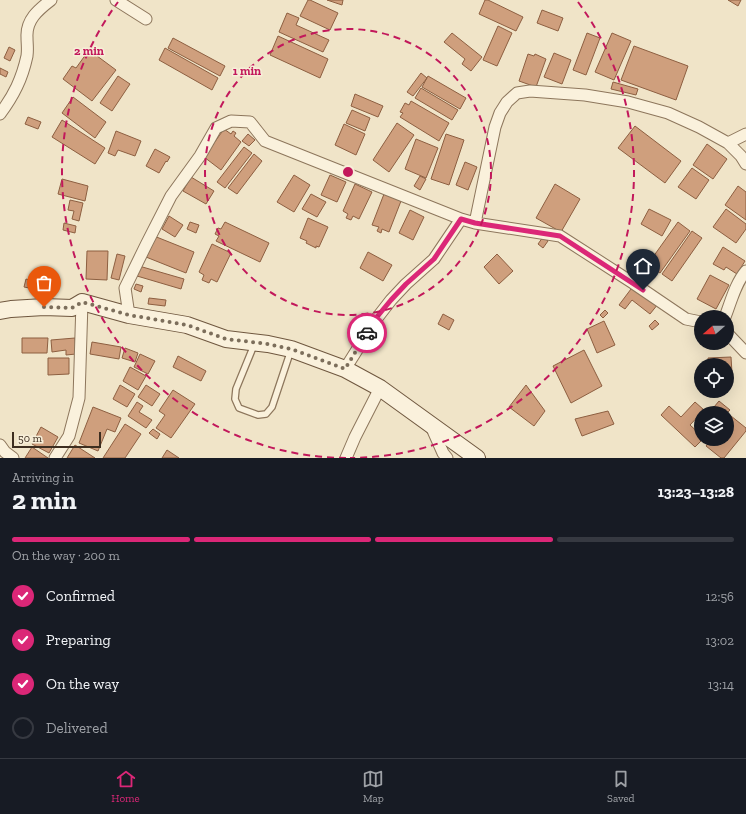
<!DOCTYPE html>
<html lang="en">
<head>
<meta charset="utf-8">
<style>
  body { margin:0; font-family:"Zilla Slab",serif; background:#20242c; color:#f1f3f6; height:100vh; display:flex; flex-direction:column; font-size:15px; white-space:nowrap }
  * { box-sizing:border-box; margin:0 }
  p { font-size:13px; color:#9ea1a6 }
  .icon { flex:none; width:22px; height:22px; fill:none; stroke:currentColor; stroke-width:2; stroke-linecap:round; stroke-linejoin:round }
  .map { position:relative; height:458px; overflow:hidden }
  .details { display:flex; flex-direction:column; background:#171b24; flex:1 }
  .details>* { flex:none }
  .needle { width:26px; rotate:250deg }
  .controls { position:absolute; left:694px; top:310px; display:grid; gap:8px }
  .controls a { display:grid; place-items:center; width:40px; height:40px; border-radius:50%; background:#171b24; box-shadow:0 4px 16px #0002; font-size:20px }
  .scale { position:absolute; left:12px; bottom:10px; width:89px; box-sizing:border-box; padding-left:4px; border:2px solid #3d2e20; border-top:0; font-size:11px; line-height:14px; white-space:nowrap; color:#3d2e20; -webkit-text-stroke:3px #f7eed8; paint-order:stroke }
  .pin { position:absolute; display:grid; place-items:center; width:34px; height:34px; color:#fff; margin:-41px -17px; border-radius:50% 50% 50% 0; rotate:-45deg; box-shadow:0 0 4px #0007 }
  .pin .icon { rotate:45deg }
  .courier { position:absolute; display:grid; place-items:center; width:40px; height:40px; margin:-20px; border:3px solid #db2777; border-radius:50%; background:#fff; color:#222; box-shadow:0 1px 5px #0007 }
  .headline em { font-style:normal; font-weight:700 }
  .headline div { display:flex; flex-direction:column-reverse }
  .headline { display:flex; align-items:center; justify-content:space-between; height:68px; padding:0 12px }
  h1 { font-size:26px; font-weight:700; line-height:30px }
  .bar { display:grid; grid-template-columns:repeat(4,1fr); gap:6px 4px; align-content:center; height:48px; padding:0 12px }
  .bar i { height:5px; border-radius:3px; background:#363941 }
  .bar .active { background:#db2777 }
  .bar p { grid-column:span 4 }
  ol { padding:0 12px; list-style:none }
  li { display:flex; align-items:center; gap:12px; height:44px }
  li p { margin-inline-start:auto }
  li .icon { padding:4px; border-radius:50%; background:#db2777; color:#fff; stroke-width:4 }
  li:last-child { color:#9ea1a6 }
  li i { width:22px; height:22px; border:2px solid #363941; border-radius:50% }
  .menu { display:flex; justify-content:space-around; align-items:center; height:56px; border-top:1px solid #363941; background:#171b24; font-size:11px; color:#9ea1a6 }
  .menu a { display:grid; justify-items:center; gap:2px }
  .menu .active { color:#db2777 }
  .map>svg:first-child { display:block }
</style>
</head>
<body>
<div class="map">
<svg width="746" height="458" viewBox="0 0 746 458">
  <rect width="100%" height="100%" fill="#f0e4c8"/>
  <!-- building -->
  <path fill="#cf9f7d" stroke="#8d5f41" d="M 308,0 L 310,0 L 338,13 L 330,30 L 300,16 Z
    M 327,0 L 343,0 L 342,5 Z
    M 485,0 L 488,0 L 523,17 L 516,31 L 479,14 Z
    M 728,0 L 741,0 L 738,6 Z
    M 542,10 L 563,18 L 558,31 L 537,23 Z
    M 287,13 L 299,18 L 296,25 L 329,40 L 323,52 L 279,32 Z
    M 498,26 L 512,33 L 497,66 L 483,60 Z
    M 452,33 L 482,57 L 471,71 L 462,64 L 465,59 L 444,42 Z
    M 587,33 L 600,38 L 586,75 L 573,70 Z
    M 612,33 L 631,41 L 614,80 L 595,72 Z
    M 278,36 L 328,59 L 320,78 L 270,55 Z
    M 173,38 L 225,66 L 220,76 L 168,48 Z
    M 634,46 L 688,66 L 676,100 L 621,80 Z
    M 9,47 L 15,50 L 10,61 L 4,58 Z
    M 165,48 L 218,78 L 212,90 L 159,60 Z
    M 89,50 L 116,70 L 92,101 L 63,79 L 72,66 L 76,68 Z
    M 554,53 L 571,60 L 562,84 L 544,77 Z
    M 528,54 L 534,56 L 535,54 L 546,59 L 536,87 L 519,81 Z
    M 0,68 L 8,72 L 6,77 L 0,74 Z
    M 421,73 L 427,78 L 413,96 L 407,92 Z
    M 118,76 L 130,84 L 112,111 L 100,103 Z
    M 428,76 L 466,98 L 460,109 L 422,87 Z
    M 613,82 L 638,89 L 636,95 L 611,89 Z
    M 421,88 L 458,110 L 452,120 L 415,98 Z
    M 355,94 L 383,106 L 378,117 L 351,106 Z
    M 73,97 L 106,122 L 95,138 L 62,113 Z
    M 411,101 L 449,123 L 439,141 L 400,117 L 403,113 L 400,112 L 405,103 L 409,105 Z
    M 352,110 L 370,118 L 365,131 L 346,123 Z
    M 28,117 L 41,122 L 38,129 L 25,124 Z
    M 62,120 L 105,148 L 95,164 L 52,137 Z
    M 397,123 L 414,135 L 389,172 L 373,160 Z
    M 344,124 L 365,134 L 356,155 L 335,145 Z
    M 635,126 L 681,161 L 665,183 L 618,148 Z
    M 224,129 L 231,134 L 233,131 L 236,133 L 234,136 L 241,142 L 221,170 L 204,157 Z
    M 116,131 L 141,141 L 135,156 L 118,150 L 115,156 L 108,153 Z
    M 248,134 L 255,140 L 249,146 L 242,141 Z
    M 446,134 L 464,140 L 449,185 L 431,179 Z
    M 416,139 L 438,148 L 426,178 L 405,169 Z
    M 707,144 L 727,159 L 713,179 L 693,165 Z
    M 244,147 L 252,153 L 225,188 L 217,182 Z
    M 155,149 L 170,157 L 167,162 L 166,161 L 159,173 L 146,166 Z
    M 254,154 L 262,161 L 237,194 L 228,188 Z
    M 465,162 L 477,167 L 468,190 L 456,185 Z
    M 692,168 L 709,180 L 696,199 L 678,187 Z
    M 294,175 L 310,185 L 294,212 L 277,202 Z
    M 330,175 L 346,182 L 337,202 L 321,195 Z
    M 420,176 L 426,179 L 420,190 L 414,186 Z
    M 191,177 L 214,191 L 206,204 L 183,191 Z
    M 62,179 L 88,186 L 85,201 L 58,194 Z
    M 355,184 L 372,192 L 359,219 L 353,216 L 351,220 L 346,218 L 348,214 L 343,211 Z
    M 555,184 L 580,199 L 561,232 L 536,218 Z
    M 738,186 L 746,192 L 746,220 L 725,205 Z
    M 311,194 L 326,202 L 317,217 L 302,209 Z
    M 384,194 L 401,201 L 389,232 L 382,229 L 381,233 L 377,231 L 379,227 L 372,225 Z
    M 70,200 L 83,203 L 79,221 L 72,219 L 74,211 L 68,210 Z
    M 649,209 L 671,220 L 662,236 L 641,224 Z
    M 726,209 L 746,224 L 746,229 L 736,243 L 713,227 Z
    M 410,210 L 424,217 L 413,240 L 399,233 Z
    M 169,216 L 183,225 L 175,237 L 162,229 Z
    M 308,218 L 328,227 L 319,247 L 316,246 L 316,248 L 306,243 L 307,241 L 300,238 Z
    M 190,222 L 199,225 L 196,233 L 187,229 Z
    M 225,222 L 269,243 L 260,262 L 216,241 L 219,236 L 215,234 L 218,228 L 221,229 Z
    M 678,222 L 690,231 L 660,273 L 648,264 Z
    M 64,223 L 76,226 L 75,233 L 63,230 Z
    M 692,231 L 702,238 L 672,281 L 662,274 Z
    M 154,236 L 194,252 L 186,273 L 146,257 Z
    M 543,237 L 548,241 L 543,248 L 538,244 Z
    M 212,244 L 231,253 L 217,282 L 211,279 L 209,283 L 202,280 L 204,275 L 199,272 Z
    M 723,247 L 745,261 L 737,274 L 726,267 L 724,270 L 713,264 Z
    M 87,251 L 108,251 L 107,280 L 86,279 Z
    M 368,252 L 392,265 L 383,281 L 360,268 Z
    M 117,254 L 125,256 L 119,280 L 111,278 Z
    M 497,254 L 513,271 L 499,284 L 484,267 Z
    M 139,266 L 184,279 L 181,289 L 137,276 Z
    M 710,275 L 729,285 L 716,309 L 697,299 Z
    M 26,279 L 32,281 L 29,288 L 24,287 Z
    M 136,284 L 143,286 L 141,292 L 134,289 Z
    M 634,285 L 658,304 L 650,314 L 632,300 L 625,309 L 619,305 Z
    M 149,298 L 166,300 L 165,306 L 148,304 Z
    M 605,310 L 608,313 L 603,318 L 600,315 Z
    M 443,314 L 454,320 L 449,330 L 438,324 Z
    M 655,320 L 659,324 L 652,330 L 649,326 Z
    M 604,321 L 615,345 L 597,353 L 587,329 Z
    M 22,338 L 48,338 L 47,353 L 22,353 Z
    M 75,338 L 76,354 L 66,355 L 66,350 L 52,352 L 51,340 Z
    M 92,342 L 121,347 L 119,359 L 90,354 Z
    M 125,348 L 138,353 L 135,362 L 122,358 Z
    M 584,350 L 602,386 L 571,403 L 553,366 Z
    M 140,354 L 155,361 L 148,374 L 134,367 Z
    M 178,356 L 206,371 L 201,381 L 173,367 Z
    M 731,357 L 732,373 L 727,373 L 727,365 L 708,365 L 708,358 Z
    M 48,358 L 69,358 L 69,374 L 48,375 Z
    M 130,367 L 146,376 L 138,390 L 123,381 Z
    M 120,385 L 135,394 L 127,407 L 113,399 Z
    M 146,385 L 160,394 L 152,406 L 138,397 Z
    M 526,385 L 545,411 L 534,426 L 509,407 Z
    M 173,390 L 195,404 L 171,438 L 156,428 L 165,415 L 159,411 Z
    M 719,401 L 730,410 L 727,413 L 709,413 Z
    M 137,402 L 143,406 L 139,412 L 152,420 L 146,428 L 128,416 Z
    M 695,402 L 704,410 L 690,425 L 701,435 L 701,439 L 703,439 L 695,447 L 661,415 L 669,406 L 681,417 Z
    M 93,407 L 121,418 L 115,432 L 107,429 L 98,451 L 79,443 Z
    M 608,411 L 614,424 L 582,436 L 575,419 Z
    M 731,416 L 746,428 L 746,431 L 724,458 L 721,458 L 706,446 L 712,439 L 727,439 L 727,421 Z
    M 125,424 L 141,434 L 125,458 L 103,458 Z
    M 41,427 L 58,437 L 49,453 L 32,444 Z
    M 153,429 L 160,434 L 157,439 L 149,433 Z
    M 75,445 L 95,458 L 67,458 Z
    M 32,447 L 48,458 L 25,458 Z
    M 167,450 L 179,458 L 162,458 Z"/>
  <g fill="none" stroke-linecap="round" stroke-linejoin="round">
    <defs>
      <path id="lane" d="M 254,345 L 236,389 L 235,399 L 239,408 L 258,415 L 266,414 L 272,407 L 291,350"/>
      <path id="street" d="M 116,0 L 146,19
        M 0,114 C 14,95 22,79 27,56 C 28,49 27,44 27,37 C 26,20 38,10 51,0
        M 728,143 L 746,134
        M 475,223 L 495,127 L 500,113 L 507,102 L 517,93 L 530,91 L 585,95 L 628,102 L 668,113 L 699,127 L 728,143 L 741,156 L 746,164
        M 129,315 L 125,288 L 146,245 L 171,196 L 200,156 L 216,128 L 231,121 L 250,122 L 265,141 L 461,219 L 475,223 L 560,236 L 633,283 L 686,319 L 701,322
        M 725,317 C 731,302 735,284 746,271
        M 727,333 L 746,353
        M 345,369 L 377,318 L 391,300 L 406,284 L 434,259 L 461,219
        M 431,426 L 443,453 L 447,458
        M 0,445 L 5,452 L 13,458
        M 55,458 L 69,436 L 79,398 L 82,302
        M 346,458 L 355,437 L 380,388"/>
      <path id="secondary" d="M 0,311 L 11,309 L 44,307 L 72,308 L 82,302 L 129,315 L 187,325 L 226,339 L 268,344 L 291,349 L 345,369 L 380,388 L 477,458"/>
    </defs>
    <!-- lane casing -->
    <use href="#lane" stroke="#8d765c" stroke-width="8"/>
    <!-- street casing -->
    <use href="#street" stroke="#8d765c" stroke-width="13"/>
    <!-- secondary casing -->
    <use href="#secondary" stroke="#6f573f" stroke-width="18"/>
    <!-- lane -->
    <use href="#lane" stroke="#faf1dc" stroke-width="5.5"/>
    <!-- street -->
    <use href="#street" stroke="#faf1dc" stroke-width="11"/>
    <!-- secondary -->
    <use href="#secondary" stroke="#faf1dc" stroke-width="16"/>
  </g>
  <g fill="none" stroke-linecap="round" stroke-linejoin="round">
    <!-- done -->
    <path stroke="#7c6e5b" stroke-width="4" stroke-dasharray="0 7.2" d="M 44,307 L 72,308 L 82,302 L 129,315 L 187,325 L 226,339 L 268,344 L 291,349 L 345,369 L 367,333"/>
    <!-- route -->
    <path stroke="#db2777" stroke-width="5" d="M 367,333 L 376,318 L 391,300 L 406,284 L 434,259 L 461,219 L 475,223 L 560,236 L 643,290"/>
  </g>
  <!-- distance rings -->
  <g fill="none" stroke="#c2185b" stroke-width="2" stroke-dasharray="7 5">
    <circle cx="348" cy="172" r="143"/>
    <path d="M346 458A286 286 0 0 1 118 2M578 2A286 286 0 0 1 350 458"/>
  </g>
  <circle cx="348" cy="172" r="6" fill="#c2185b" stroke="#f7eed8" stroke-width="2"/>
  <g font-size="12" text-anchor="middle" font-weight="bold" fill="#c2185b" stroke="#f7eed8" stroke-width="3" stroke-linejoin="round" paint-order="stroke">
    <text x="89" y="55">2 min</text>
    <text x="247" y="75">1 min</text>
  </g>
</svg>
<div class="controls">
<a><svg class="needle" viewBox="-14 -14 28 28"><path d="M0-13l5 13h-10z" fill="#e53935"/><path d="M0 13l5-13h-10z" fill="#9ea1a6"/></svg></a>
<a><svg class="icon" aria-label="locate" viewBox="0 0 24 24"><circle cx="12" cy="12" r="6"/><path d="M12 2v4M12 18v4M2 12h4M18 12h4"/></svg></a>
<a><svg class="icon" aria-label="layers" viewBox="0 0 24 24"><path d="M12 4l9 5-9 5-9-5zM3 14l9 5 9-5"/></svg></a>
</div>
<div class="scale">50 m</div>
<div class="pin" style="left:44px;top:307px;background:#ea580c"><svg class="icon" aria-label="bag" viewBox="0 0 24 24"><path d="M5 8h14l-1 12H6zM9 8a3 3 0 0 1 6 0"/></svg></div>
<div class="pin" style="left:643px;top:290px;background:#1f2937"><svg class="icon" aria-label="home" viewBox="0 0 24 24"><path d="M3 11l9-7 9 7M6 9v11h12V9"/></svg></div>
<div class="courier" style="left:367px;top:333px"><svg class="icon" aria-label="car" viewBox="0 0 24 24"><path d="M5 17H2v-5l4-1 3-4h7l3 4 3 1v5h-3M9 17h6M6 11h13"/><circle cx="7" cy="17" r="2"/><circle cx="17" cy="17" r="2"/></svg></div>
</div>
<section class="details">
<div class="headline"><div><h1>2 min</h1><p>Arriving in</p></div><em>13:23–13:28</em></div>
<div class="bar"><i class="active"></i><i class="active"></i><i class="active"></i><i></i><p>On the way · 200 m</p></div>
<ol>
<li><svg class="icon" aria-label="check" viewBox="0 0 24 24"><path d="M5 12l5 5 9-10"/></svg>Confirmed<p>12:56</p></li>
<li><svg class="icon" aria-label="check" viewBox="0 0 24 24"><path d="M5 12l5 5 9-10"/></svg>Preparing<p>13:02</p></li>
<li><svg class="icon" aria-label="check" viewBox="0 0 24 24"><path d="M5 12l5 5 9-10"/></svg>On the way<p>13:14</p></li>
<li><i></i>Delivered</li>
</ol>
</section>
<nav class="menu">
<a class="active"><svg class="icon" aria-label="home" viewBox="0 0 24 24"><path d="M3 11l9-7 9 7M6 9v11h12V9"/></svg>Home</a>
<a><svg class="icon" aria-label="map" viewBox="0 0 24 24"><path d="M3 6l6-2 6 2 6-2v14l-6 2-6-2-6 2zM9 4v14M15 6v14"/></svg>Map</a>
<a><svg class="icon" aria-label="saved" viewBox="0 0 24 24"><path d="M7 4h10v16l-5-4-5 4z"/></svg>Saved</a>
</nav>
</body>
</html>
